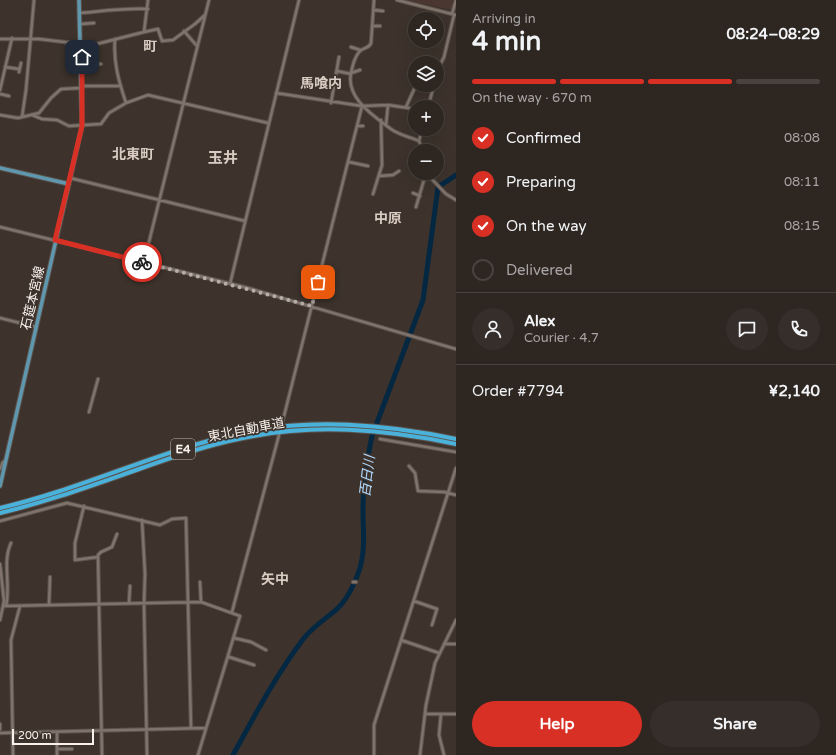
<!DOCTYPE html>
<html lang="en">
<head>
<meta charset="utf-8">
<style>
  body { margin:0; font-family:"Varela Round","Noto Sans JP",sans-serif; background:#362e2a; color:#f1f3f6; height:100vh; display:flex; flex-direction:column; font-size:15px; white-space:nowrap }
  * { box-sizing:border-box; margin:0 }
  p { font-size:13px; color:#a7a5a5 }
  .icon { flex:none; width:22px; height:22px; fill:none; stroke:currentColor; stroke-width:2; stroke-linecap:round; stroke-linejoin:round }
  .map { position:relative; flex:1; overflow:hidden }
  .sheet { display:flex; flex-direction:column; background:#2e2621; width:380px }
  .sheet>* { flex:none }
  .buttons { position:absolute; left:408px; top:12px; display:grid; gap:8px }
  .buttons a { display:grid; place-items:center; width:36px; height:36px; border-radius:50%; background:#2e2621; box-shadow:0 4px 16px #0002,0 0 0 1px #49433f; font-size:20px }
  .scale { position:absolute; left:12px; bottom:10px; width:82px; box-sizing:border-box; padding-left:4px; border:2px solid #f8f1ec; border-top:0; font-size:11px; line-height:14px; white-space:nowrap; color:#f8f1ec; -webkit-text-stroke:3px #3d332c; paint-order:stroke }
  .pin { position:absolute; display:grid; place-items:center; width:34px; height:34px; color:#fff; margin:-17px; border-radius:8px; box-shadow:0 2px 6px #0006 }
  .courier { position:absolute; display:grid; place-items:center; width:40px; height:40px; margin:-20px; border:3px solid #d93025; border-radius:50%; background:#fff; color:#222; box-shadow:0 1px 5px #0007 }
  .headline em { font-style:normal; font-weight:700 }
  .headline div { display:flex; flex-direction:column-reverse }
  .headline { display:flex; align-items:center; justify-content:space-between; height:68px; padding:0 16px }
  h1 { font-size:26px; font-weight:700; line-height:30px }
  .bar { display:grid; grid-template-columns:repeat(4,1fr); gap:6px 4px; align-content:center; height:48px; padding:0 16px }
  .bar i { height:5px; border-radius:3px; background:#49433f }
  .bar .selected { background:#d93025 }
  .bar p { grid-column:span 4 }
  .line { display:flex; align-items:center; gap:10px; padding:0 16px; border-top:1px solid #49433f }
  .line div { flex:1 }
  .round { display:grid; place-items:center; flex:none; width:42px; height:42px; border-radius:21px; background:#362e2a }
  ol { padding:0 16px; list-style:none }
  li { display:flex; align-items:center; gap:12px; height:44px }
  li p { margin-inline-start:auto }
  li .icon { padding:4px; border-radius:50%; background:#d93025; color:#fff; stroke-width:4 }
  li:last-child { color:#a7a5a5 }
  li i { width:22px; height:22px; border:2px solid #49433f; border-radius:50% }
  .button { display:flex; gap:8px; margin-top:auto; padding:8px 16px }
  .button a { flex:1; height:46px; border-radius:24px; background:#d93025; color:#fff; font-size:16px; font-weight:700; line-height:46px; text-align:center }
  .button a+a { background:#362e2a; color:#f1f3f6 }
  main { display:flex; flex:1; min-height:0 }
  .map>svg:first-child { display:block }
</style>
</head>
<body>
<main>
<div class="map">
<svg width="456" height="755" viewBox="0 0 456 755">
  <rect width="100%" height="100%" fill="#3d332c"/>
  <!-- education -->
  <path fill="#4b3732" d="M 406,0 L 454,0 L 451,10 Z"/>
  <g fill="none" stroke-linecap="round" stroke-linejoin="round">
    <!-- river -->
    <path stroke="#042842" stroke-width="5" d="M 233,755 C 255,715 276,675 304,638 C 313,627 325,619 336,610 C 347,600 354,585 359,571 C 366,550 363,530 363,508 C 363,484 367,459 372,436 L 423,300 L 438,187 L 456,175"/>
    <defs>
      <path id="minor" d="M 374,0 L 371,43 C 369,49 363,47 359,52 C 356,56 353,64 352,69 C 343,96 372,115 391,129 C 399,135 410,137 419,141
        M 397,0 L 456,15
        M 374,10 L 383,11
        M 80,13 C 103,11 125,8 148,9
        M 452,14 L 456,0
        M 81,24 L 94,23
        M 372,26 L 380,26
        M 184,31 L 197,46
        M 144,32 L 158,29 L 162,41 L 173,40 L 195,24 L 205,15
        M 0,39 L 39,39 L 81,44
        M 115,39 C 113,62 119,82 126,103
        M 351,47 L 360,50
        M 81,48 L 144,32 L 148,0
        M 81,64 L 101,64
        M 5,67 L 19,69
        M 337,71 L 351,74
        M 437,71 L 444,57 L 454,15
        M 19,72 L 21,63
        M 351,73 L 360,70
        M 81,86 L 121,86
        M 0,90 L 12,38
        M 276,93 L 362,106
        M 0,94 L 9,96
        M 331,103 L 339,57
        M 388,105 L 415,109
        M 362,106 L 388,105 L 386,125
        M 406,107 L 416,85
        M 428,107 L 434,85
        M 0,115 L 18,118 L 39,113 L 51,98 L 61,89 L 81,88
        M 32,115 L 42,119 L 57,120 L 69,126 L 101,124 L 109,113 L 126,103 L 148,95 L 268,123
        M 22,117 L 26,90 L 34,0
        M 358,126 L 363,126
        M 422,129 L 419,141 L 423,151
        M 349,162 L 368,166
        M 426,173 L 446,194 L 456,200
        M 379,176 L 393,175 L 399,171
        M 70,178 L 245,221
        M 413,193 L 420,196
        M 373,194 L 382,165 L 381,120
        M 416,207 L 426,173
        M 0,227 L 248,288 L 456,349
        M 144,262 L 209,0
        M 230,284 L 299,0
        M 0,318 L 36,327
        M 89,412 L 98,379
        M 282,424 L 362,106
        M 380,439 L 456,452
        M 409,466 L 415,473 L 418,491 L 444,492 L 456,495
        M 0,469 L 3,462 L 5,461
        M 84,506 L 75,543 L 75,560 L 98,557
        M 142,520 L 145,574 L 144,604 L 147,755
        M 0,521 L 67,503 L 160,525 L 172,519 L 186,518 L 191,728
        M 0,564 L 4,601 L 0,620
        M 200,582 L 201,602
        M 353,582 L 356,582
        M 414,601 L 437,609 L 432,625
        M 129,603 L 130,586
        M 49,605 L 50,577
        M 4,606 L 201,602 L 240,616 L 198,755
        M 6,606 C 11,586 2,562 11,543
        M 232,612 L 279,435
        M 234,638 L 251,642 L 266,650
        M 401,640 L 439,653
        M 444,644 L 456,644
        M 229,657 L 254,665
        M 426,714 L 456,714
        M 441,714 L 439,735 L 444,755
        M 0,729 L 0,724
        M 57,732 L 57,755
        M 0,733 L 206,728
        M 57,749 L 72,749
        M 13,755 L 11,640 L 20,606
        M 102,755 L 98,555 L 101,552 L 112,547 L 117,534
        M 374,755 L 374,725 L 456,468
        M 420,755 L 426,705 L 435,663 L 456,620"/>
      <path id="major" d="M 0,168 L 69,184
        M 0,486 L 82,126 L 79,0"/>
      <path id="highway" d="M 0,508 C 82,489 158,451 240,433 C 312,418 384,424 456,439
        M 0,513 C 47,502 93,485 139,469 C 173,457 207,445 243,438 C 314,423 385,429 456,444"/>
    </defs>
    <!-- minor casing -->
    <use href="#minor" stroke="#5b524c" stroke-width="4.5"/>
    <!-- major casing -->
    <use href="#major" stroke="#5b524c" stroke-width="5.5"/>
    <!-- highway casing -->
    <use href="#highway" stroke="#5b524c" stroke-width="6"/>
    <!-- minor -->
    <use href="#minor" stroke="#7f736b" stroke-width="2.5"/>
    <!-- major -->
    <use href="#major" stroke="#5f98ae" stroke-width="3.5"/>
    <!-- highway -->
    <use href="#highway" stroke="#4ab1da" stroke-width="4"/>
  </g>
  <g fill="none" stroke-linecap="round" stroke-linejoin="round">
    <!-- done -->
    <path stroke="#b7aea9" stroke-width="4" stroke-dasharray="0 7.2" d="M 142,262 L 312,306 L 318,282"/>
    <!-- route -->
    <path stroke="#d93025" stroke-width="5" d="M 82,57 L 82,126 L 55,240 L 142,262"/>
  </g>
  <g text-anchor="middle" stroke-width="3.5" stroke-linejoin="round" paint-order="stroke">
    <!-- shield labels -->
    <rect fill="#3d332c" stroke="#c0b8b2" stroke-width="1" x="171" y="439" width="24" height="20" rx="3"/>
    <g font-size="12" font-weight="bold" fill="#f8f1ec">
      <text x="183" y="453">E4</text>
    </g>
    <!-- street labels -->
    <g font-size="13" fill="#f8f1ec" stroke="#3d332c">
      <text transform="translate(32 298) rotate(-77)" y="5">石筵本宮線</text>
      <text transform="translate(246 429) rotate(-11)" y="5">東北自動車道</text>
    </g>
    <!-- neighbourhood labels -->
    <g font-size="14" font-weight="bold" fill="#d9ccc3" stroke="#3d332c">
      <text x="150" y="51">町</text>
      <text x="321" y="88">馬喰内</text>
      <text x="133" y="159">北東町</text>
      <text x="388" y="223">中原</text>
      <text x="275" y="584">矢中</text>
    </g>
    <!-- water labels -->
    <g font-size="14" font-style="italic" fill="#b1d9fd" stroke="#3d332c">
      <text transform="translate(367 476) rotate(-83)" y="5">百日川</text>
    </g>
    <!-- quarter labels -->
    <g font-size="15" font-weight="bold" fill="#d9ccc3" stroke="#3d332c">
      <text x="223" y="163">玉井</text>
    </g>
  </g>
</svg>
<div class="buttons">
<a><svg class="icon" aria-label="locate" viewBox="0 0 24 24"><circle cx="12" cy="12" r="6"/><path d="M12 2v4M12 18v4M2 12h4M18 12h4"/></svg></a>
<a><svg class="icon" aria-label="layers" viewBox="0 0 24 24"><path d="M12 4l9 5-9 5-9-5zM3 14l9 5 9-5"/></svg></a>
<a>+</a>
<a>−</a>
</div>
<div class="scale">200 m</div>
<div class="pin" style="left:318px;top:282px;background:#ea580c"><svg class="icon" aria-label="bag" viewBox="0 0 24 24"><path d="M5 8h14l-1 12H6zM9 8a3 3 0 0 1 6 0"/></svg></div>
<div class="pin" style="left:82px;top:57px;background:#1f2937"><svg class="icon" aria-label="home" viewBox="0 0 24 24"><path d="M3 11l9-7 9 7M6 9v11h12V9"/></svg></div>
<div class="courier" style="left:142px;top:262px"><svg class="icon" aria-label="bike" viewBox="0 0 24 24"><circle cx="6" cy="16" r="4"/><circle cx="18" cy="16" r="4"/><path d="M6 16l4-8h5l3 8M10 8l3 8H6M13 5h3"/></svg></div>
</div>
<section class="sheet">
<div class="headline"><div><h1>4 min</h1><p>Arriving in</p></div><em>08:24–08:29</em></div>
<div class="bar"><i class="selected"></i><i class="selected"></i><i class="selected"></i><i></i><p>On the way · 670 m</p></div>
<ol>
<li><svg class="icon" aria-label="check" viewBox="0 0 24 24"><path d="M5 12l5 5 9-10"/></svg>Confirmed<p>08:08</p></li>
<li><svg class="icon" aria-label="check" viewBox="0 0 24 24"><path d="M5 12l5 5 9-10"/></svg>Preparing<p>08:11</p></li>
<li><svg class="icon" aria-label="check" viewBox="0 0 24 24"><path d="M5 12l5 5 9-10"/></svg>On the way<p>08:15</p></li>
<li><i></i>Delivered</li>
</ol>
<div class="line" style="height:72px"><a class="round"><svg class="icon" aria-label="person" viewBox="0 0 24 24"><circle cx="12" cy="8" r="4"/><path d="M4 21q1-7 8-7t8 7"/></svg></a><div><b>Alex</b><p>Courier · 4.7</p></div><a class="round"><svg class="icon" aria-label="chat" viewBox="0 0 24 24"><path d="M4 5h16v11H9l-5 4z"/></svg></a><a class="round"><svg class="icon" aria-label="phone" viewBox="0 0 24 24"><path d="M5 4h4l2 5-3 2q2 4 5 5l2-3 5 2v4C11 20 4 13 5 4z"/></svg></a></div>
<div class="line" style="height:52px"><div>Order #7794</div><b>¥2,140</b></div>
<div class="button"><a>Help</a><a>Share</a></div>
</section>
</main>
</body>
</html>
